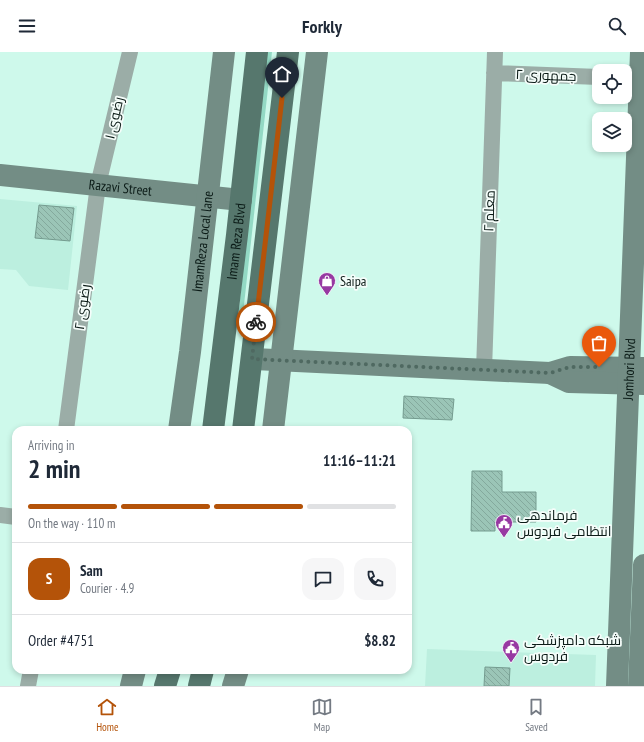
<!DOCTYPE html>
<html lang="en">
<head>
<meta charset="utf-8">
<style>
  body { margin:0; font-family:"PT Sans Narrow",Cairo,sans-serif; background:#f6f6f7; color:#1f2937; height:100vh; display:flex; flex-direction:column; font-size:15px; white-space:nowrap }
  * { box-sizing:border-box; margin:0 }
  p { font-size:13px; color:#747a83 }
  .icon { flex:none; width:22px; height:22px; fill:none; stroke:currentColor; stroke-width:2; stroke-linecap:round; stroke-linejoin:round }
  .map { position:relative; flex:1; overflow:hidden }
  .panel { position:absolute; left:12px; top:374px; width:400px; height:248px; display:flex; flex-direction:column; background:#fff; border-radius:12px; box-shadow:0 2px 6px #0003 }
  .panel>* { flex:none }
  .controls { position:absolute; left:592px; top:12px; display:grid; gap:8px }
  .controls a { display:grid; place-items:center; width:40px; height:40px; border-radius:8px; background:#fff; box-shadow:0 2px 6px #0003; font-size:20px }
  .pin { position:absolute; display:grid; place-items:center; width:34px; height:34px; color:#fff; margin:-41px -17px; border-radius:50% 50% 50% 0; rotate:-45deg; box-shadow:0 0 4px #0007 }
  .pin .icon { rotate:45deg }
  .courier { position:absolute; display:grid; place-items:center; width:40px; height:40px; margin:-20px; border:3px solid #b45309; border-radius:50%; background:#fff; color:#222; box-shadow:0 1px 5px #0007 }
  .overview em { font-style:normal; font-weight:600 }
  .overview div { display:flex; flex-direction:column-reverse }
  .overview { display:flex; align-items:center; justify-content:space-between; height:68px; padding:0 16px }
  h1 { font-size:26px; font-weight:600; line-height:30px }
  .bar { display:grid; grid-template-columns:repeat(4,1fr); gap:6px 4px; align-content:center; height:48px; padding:0 16px }
  .bar i { height:5px; border-radius:3px; background:#e0e1e3 }
  .bar .active { background:#b45309 }
  .bar p { grid-column:span 4 }
  .line { display:flex; align-items:center; gap:10px; padding:0 16px; border-top:1px solid #e0e1e3 }
  .line div { flex:1 }
  .round { display:grid; place-items:center; flex:none; width:42px; height:42px; border-radius:12px; background:#f6f6f7 }
  header { display:flex; justify-content:space-between; align-items:center; height:52px; padding:0 16px; background:#fff; font-size:18px; font-weight:600 }
  .menu { display:flex; justify-content:space-around; align-items:center; height:56px; border-top:1px solid #e0e1e3; background:#fff; font-size:11px; color:#747a83 }
  .menu a { display:grid; justify-items:center; gap:2px }
  .menu .active { color:#b45309 }
  .map>svg:first-child { display:block }
</style>
</head>
<body>
<header><svg class="icon" aria-label="menu" viewBox="0 0 24 24"><path d="M4 6h16M4 12h16M4 18h16"/></svg>Forkly<svg class="icon" aria-label="search" viewBox="0 0 24 24"><circle cx="10" cy="10" r="6"/><path d="M15 15l6 6"/></svg></header>
<div class="map">
<svg width="644" height="634" viewBox="0 0 644 634">
  <defs>
    <pattern id="building-back-hatch" width="6" height="6" patternUnits="userSpaceOnUse"><rect width="6" height="6" fill="#9bc5b7"/><path d="M-1 5l2 2M0 0l6 6M5-1l2 2" fill="none" stroke="#84a99d"/></pattern>
  </defs>
  <rect width="100%" height="100%" fill="#cef9eb"/>
  <!-- built -->
  <path fill="#bcefdf" d="M 0,147 L 77,154 L 68,238 L 29,234 L 16,218 L 0,217 Z
    M 427,597 L 596,603 L 595,634 L 425,634 Z"/>
  <!-- grass -->
  <path fill="#93d9c4" d="M 265,0 L 272,0 L 242,271 L 238,267 Z"/>
  <!-- building -->
  <path fill="url(#building-back-hatch)" stroke="#749b8f" d="M 39,153 L 74,156 L 70,189 L 35,186 Z
    M 404,344 L 454,347 L 452,368 L 403,366 Z
    M 472,419 L 502,419 L 502,440 L 536,440 L 536,470 L 495,470 L 495,479 L 471,479 Z
    M 485,615 L 510,616 L 509,634 L 484,634 Z"/>
  <g fill="none" stroke-linecap="round" stroke-linejoin="round">
    <!-- street -->
    <path stroke="#9bada7" stroke-width="16" d="M 494,21 L 599,25
      M 625,25 L 640,26
      M 484,318 L 495,0
      M 66,378 L 98,133 L 130,0
      M 0,463 L 16,465
      M 28,634 L 31,618"/>
    <!-- secondary -->
    <g stroke="#738d85" stroke-width="22">
      <path id="s1" d="M 0,123 L 241,148"/>
      <path d="M 252,307 L 550,321 L 570,315 L 643,316"/>
      <path d="M 550,321 L 569,330 L 644,332"/>
      <path id="s2" d="M 179,378 L 190,300 L 224,0"/>
      <path d="M 273,378 L 317,0"/>
      <path d="M 131,634 L 135,618"/>
      <path d="M 233,634 L 238,618"/>
      <path id="s3" d="M 617,634 L 641,0"/>
      <path d="M 639,634 L 644,513"/>
    </g>
    <!-- primary -->
    <g stroke="#56776d" stroke-width="22">
      <path id="s4" d="M 213,378 L 237,183 L 257,0"/>
      <path d="M 243,378 L 288,0"/>
      <path d="M 165,634 L 170,618"/>
      <path d="M 199,634 L 203,618"/>
    </g>
  </g>
  <g fill="none" stroke-linecap="round" stroke-linejoin="round">
    <!-- done -->
    <path stroke="#4f6961" stroke-width="4" stroke-dasharray="0 7.2" d="M 256,270 L 252,307 L 550,321 L 570,315 L 599,315"/>
    <!-- route -->
    <path stroke="#b45309" stroke-width="5" d="M 256,270 L 282,46"/>
  </g>
  <!-- icons -->
  <defs>
    <symbol id="shop-pin" viewBox="-11 -11 22 30"><path d="M0 17L-7.5 6A9.5 9.5 0 1 1 7.5 6Z" fill="#9739a2" stroke="#f5fdfa"/><path d="M-5-2.5h2.3a2.7 3.5 0 0 1 5.4 0H5L5.5 6h-11ZM-1.5-2.5h3a1.5 2.3 0 0 0-3 0Z" fill="#fff"/></symbol>
    <symbol id="civic-pin" viewBox="-11 -11 22 30"><path d="M0 17L-7.5 6A9.5 9.5 0 1 1 7.5 6Z" fill="#9739a2" stroke="#f5fdfa"/><path d="M-.6-6.5H3V-4.5H.6V-3L4-1V1h2V6H-6V1h2V-1L-.6-3ZM-1.2 2.5V6h2.4V2.5Z" fill="#fff"/></symbol>
  </defs>
  <g fill-rule="evenodd">
    <use href="#shop-pin" x="317" y="219" width="20" height="27"/>
    <use href="#civic-pin" x="494" y="461" width="20" height="27"/>
    <use href="#civic-pin" x="501" y="586" width="20" height="27"/>
  </g>
  <g text-anchor="middle" stroke-width="3.5" stroke-linejoin="round" paint-order="stroke">
    <!-- street labels -->
    <g font-size="14" fill="#0b1b17" stroke="#f5fdfa">
      <text transform="translate(546 23) rotate(2)" y="5">جمهوری ۲</text>
      <text transform="translate(114 66) rotate(-77)" y="5">رضوی ۱</text>
      <text dy="5" stroke="none"><textPath href="#s1" startOffset="121">Razavi Street</textPath></text>
      <text transform="translate(489 159) rotate(-88)" y="5">معلم ۲</text>
      <text dy="5" stroke="none"><textPath href="#s2" startOffset="190">ImamReza Local lane</textPath></text>
      <text dy="5" stroke="none"><textPath href="#s4" startOffset="190">Imam Reza Blvd</textPath></text>
      <text transform="translate(82 255) rotate(-82)" y="5">رضوی ۲</text>
      <text dy="5" stroke="none"><textPath href="#s3" startOffset="317">Jomhori Blvd</textPath></text>
    </g>
    <!-- poi labels -->
    <g font-size="14" fill="#0b1b17" stroke="#f5fdfa" text-anchor="start">
      <text x="340" y="234">Saipa</text>
      <text x="517" y="468">فرماندهی<tspan x="517" dy="16">انتظامی فردوس</tspan></text>
      <text x="524" y="593">شبکه دامپزشکی<tspan x="524" dy="16">فردوس</tspan></text>
    </g>
  </g>
</svg>
<div class="controls">
<a><svg class="icon" aria-label="locate" viewBox="0 0 24 24"><circle cx="12" cy="12" r="6"/><path d="M12 2v4M12 18v4M2 12h4M18 12h4"/></svg></a>
<a><svg class="icon" aria-label="layers" viewBox="0 0 24 24"><path d="M12 4l9 5-9 5-9-5zM3 14l9 5 9-5"/></svg></a>
</div>
<div class="pin" style="left:599px;top:315px;background:#ea580c"><svg class="icon" aria-label="bag" viewBox="0 0 24 24"><path d="M5 8h14l-1 12H6zM9 8a3 3 0 0 1 6 0"/></svg></div>
<div class="pin" style="left:282px;top:46px;background:#1f2937"><svg class="icon" aria-label="home" viewBox="0 0 24 24"><path d="M3 11l9-7 9 7M6 9v11h12V9"/></svg></div>
<div class="courier" style="left:256px;top:270px"><svg class="icon" aria-label="bike" viewBox="0 0 24 24"><circle cx="6" cy="16" r="4"/><circle cx="18" cy="16" r="4"/><path d="M6 16l4-8h5l3 8M10 8l3 8H6M13 5h3"/></svg></div>
<section class="panel">
<div class="overview"><div><h1>2 min</h1><p>Arriving in</p></div><em>11:16–11:21</em></div>
<div class="bar"><i class="active"></i><i class="active"></i><i class="active"></i><i></i><p>On the way · 110 m</p></div>
<div class="line" style="height:72px"><b class="round" style="background:#b45309;color:#fff">S</b><div><b>Sam</b><p>Courier · 4.9</p></div><a class="round"><svg class="icon" aria-label="chat" viewBox="0 0 24 24"><path d="M4 5h16v11H9l-5 4z"/></svg></a><a class="round"><svg class="icon" aria-label="phone" viewBox="0 0 24 24"><path d="M5 4h4l2 5-3 2q2 4 5 5l2-3 5 2v4C11 20 4 13 5 4z"/></svg></a></div>
<div class="line" style="height:52px"><div>Order #4751</div><b>$8.82</b></div>
</section>
</div>
<nav class="menu">
<a class="active"><svg class="icon" aria-label="home" viewBox="0 0 24 24"><path d="M3 11l9-7 9 7M6 9v11h12V9"/></svg>Home</a>
<a><svg class="icon" aria-label="map" viewBox="0 0 24 24"><path d="M3 6l6-2 6 2 6-2v14l-6 2-6-2-6 2zM9 4v14M15 6v14"/></svg>Map</a>
<a><svg class="icon" aria-label="saved" viewBox="0 0 24 24"><path d="M7 4h10v16l-5-4-5 4z"/></svg>Saved</a>
</nav>
</body>
</html>
